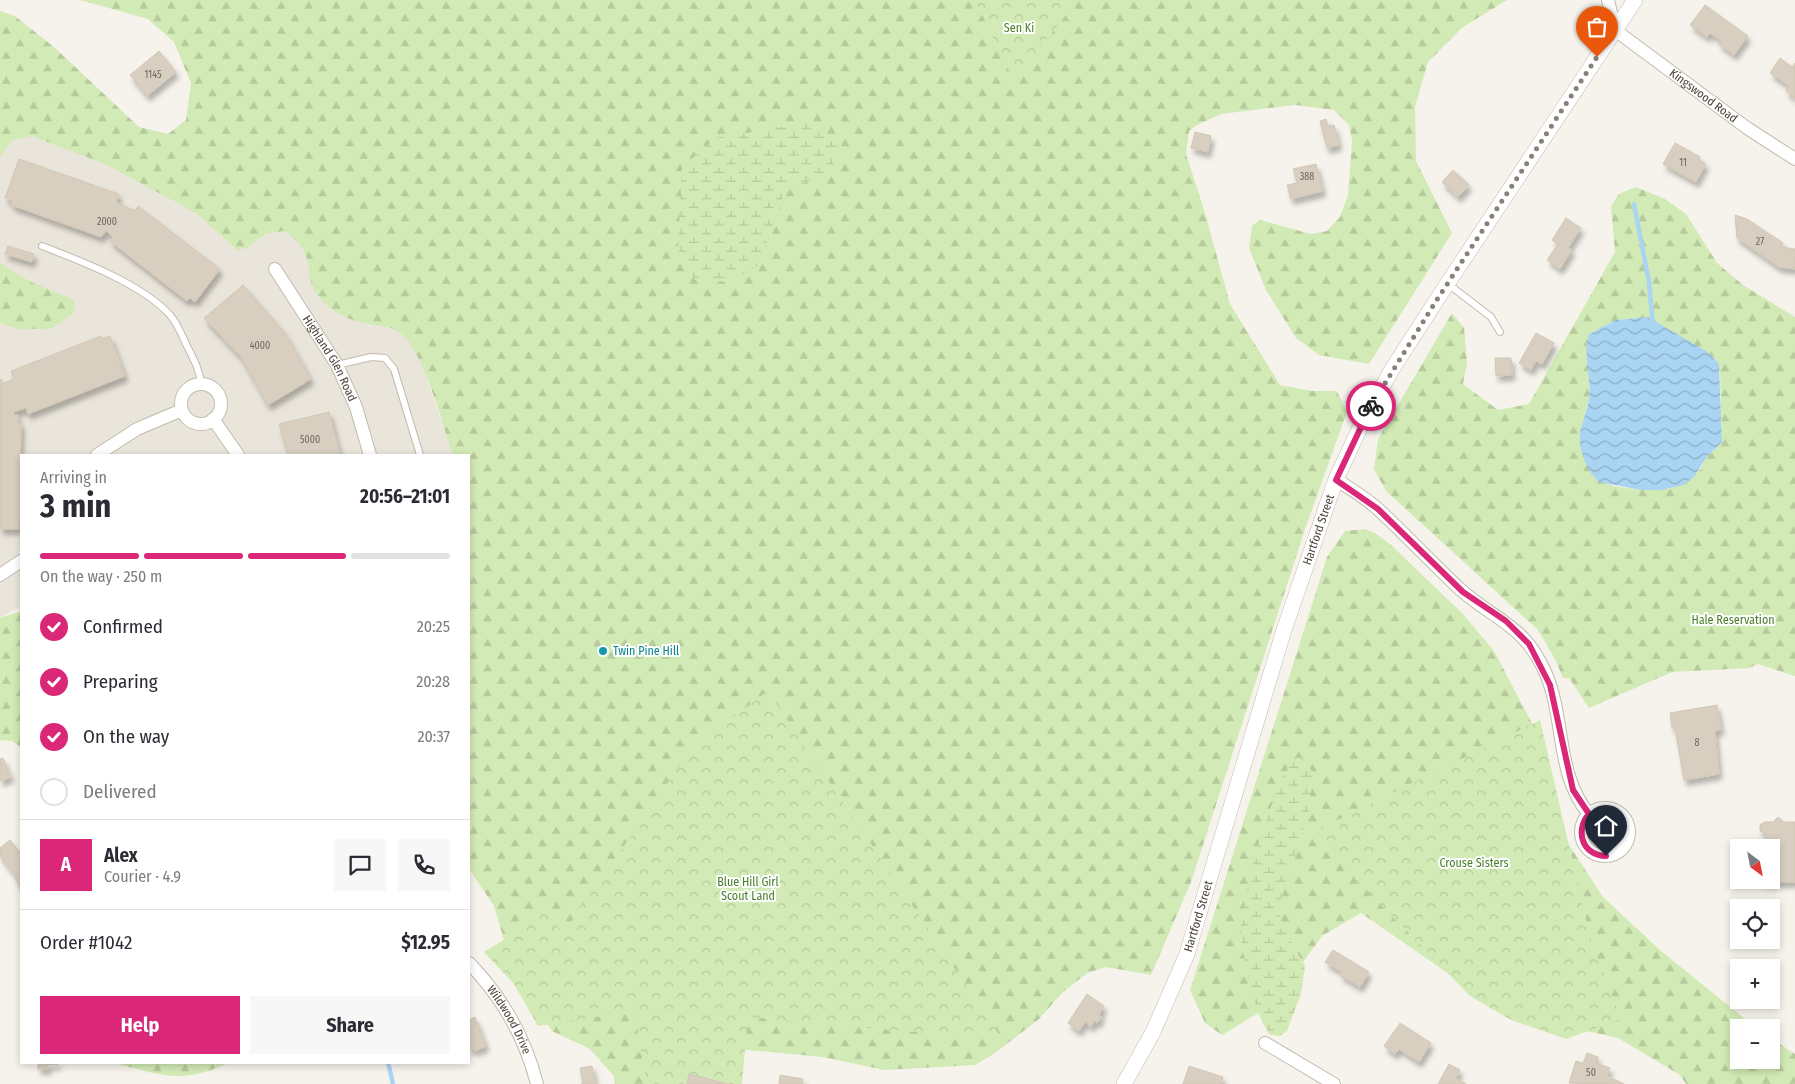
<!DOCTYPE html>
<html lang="en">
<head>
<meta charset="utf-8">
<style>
  body { margin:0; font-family:"Fira Sans Condensed",sans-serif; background:#f7f7f7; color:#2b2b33; height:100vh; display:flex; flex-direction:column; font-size:19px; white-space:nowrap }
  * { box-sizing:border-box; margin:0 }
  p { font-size:16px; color:#7c7c81 }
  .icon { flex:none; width:28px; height:28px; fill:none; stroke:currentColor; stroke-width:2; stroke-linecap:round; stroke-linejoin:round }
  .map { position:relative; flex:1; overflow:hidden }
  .drawer { position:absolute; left:20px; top:454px; width:450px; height:610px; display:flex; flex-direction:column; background:#fff; border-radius:0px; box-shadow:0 2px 8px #0003 }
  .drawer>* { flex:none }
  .needle { width:32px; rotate:148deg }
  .controls { position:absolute; left:1730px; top:839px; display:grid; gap:10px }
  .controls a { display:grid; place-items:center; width:50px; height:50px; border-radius:0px; background:#fff; box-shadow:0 2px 8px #0003; font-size:25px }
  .pin { position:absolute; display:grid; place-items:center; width:42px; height:42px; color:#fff; margin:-51px -21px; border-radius:50% 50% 50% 0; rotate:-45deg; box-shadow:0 0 5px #0007 }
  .pin .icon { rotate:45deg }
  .courier { position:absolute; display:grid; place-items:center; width:50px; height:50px; margin:-25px; border:4px solid #db2777; border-radius:50%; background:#fff; color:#222; box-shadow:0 1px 6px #0007 }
  .head em { font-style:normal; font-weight:700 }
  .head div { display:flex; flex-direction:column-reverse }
  .head { display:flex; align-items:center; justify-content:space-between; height:85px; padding:0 20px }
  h1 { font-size:32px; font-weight:700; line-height:38px }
  .bar { display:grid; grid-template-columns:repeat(4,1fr); gap:8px 5px; align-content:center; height:60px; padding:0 20px }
  .bar i { height:6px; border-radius:4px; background:#e1e1e2 }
  .bar .current { background:#db2777 }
  .bar p { grid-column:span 4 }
  .line { display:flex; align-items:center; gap:12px; padding:0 20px; border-top:1px solid #e1e1e2 }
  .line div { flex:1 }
  .round { display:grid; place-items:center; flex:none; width:52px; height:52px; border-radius:0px; background:#f7f7f7 }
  ol { padding:0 20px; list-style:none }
  li { display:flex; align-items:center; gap:15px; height:55px }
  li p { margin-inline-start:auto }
  li .icon { padding:5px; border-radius:50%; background:#db2777; color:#fff; stroke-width:4 }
  li:last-child { color:#7c7c81 }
  li i { width:28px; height:28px; border:2px solid #e1e1e2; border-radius:50% }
  .button { display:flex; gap:10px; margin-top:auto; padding:10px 20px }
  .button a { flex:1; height:58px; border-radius:0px; background:#db2777; color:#fff; font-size:20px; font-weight:700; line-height:58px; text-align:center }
  .button a+a { background:#f7f7f7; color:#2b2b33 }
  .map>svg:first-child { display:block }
</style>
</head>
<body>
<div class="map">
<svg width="1795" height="1084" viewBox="0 0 1795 1084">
  <defs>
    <pattern id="forest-firs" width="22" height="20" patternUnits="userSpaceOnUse" patternTransform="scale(1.25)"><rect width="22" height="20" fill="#d2eab5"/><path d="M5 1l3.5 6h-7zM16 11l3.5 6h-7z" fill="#b6ca9c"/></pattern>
    <pattern id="wetland-marsh" width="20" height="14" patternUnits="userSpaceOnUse" patternTransform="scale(1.25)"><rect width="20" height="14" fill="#d2eab5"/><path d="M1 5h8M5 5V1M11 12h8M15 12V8" fill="none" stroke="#b6ca9c"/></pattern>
    <pattern id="park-crowns" width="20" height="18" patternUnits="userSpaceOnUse" patternTransform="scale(1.25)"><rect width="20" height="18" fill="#d2eab5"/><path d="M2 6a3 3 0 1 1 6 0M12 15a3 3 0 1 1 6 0" fill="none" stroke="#b6ca9c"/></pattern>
    <pattern id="water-waves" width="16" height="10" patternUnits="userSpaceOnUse" patternTransform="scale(1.25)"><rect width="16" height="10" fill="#a9d4f2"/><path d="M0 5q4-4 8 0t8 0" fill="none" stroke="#8caec5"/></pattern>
    <filter id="shadow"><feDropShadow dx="3" dy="5.5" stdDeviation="2.5" flood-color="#0004"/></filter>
  </defs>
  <rect width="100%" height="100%" fill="#f6f3ec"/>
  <!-- residential -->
  <path fill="#eae5da" d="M 3,122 L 271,213 L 405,314 L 453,455 L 21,455 L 21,606 L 0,618 L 0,128 Z"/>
  <!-- forest -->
  <path fill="url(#forest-firs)" fill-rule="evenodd" d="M 80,0 L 1507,0 L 1463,27 L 1428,62 L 1415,107 L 1416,161 L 1452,233 L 1369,364 L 1319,355 L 1296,338 L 1266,290 L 1249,248 L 1252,226 L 1260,220 L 1311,234 L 1327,231 L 1340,217 L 1348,195 L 1352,141 L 1349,125 L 1334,110 L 1295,105 L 1221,114 L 1197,125 L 1189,131 L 1186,154 L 1205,213 L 1230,304 L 1280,385 L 1312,391 L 1337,391 L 1347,412 L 1305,529 L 1191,882 L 1151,975 L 1106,967 L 1087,973 L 1062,993 L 1039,1019 L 995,1053 L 975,1065 L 884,1070 L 823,1057 L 726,1048 L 655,1084 L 615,1084 L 613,1075 L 590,1049 L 552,1031 L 534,1003 L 506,947 L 494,906 L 469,869 L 469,455 L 453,455 C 441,421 429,371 409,342 C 406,337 397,330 391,328 C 385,326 376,326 369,324 C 350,321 332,313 320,298 C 299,273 321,255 284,231 L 265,234 L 247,248 L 237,250 L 196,213 L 105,164 L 32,136 L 12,140 L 0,157 L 0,11 L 15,16 L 55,48 L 139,127 L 168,134 L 186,120 L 191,83 L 174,42 L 148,19 Z
    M 1636,187 L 1665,199 L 1686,214 L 1717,263 L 1743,285 L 1795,317 L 1795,676 L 1758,664 L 1749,668 L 1672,672 L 1589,708 L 1569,678 L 1563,678 L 1555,659 L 1538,630 L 1386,491 L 1374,469 L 1378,439 L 1452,313 L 1464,328 L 1467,363 L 1463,384 L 1498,410 L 1529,404 L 1615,252 L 1611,206 L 1619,194 ZM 1648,317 L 1715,358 L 1720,372 L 1722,442 L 1706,458 L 1699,471 L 1683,485 L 1662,490 L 1641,490 L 1612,486 L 1580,444 L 1581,429 L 1589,399 L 1589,334 L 1616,320 Z
    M 0,263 L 31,282 L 74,300 L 74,313 L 51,329 L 19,329 L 0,323 Z
    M 1365,529 L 1375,533 L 1391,545 L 1462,613 L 1494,651 L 1535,729 L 1554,822 L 1603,897 L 1661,951 L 1755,1027 L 1739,1028 L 1739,1060 L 1771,1060 L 1771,1038 L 1795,1054 L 1795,1084 L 1686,1084 L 1680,1075 L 1618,1038 L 1532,1019 L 1459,981 L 1361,913 L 1322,936 L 1287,984 L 1260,1012 L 1222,1035 L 1205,1023 L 1190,990 L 1327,557 L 1345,531 Z
    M 21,611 L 21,747 L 12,741 L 0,740 L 0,618 Z
    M 115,1063 L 228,1062 L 228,1063 C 182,1084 164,1076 115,1063 Z"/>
  <!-- wetland -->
  <path fill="url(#wetland-marsh)" d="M 812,122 L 842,144 L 828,176 L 786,188 L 759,265 L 730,282 L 695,280 L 678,250 L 682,167 L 716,138 Z
    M 1297,758 L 1303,758 L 1313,773 L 1308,815 L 1278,909 L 1282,926 L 1305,966 L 1301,994 L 1287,1031 L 1280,1036 L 1270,1035 C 1254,1014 1244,963 1241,937 C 1238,907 1274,774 1297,758 Z"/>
  <!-- park -->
  <path fill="url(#park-crowns)" d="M 975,0 L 1078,0 L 1014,81 Z
    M 768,691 L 1003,1040 L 748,1017 L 742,1084 L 647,1084 L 634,1011 L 538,1026 L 514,984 L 484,952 L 547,913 L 563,933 L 692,748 Z
    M 1540,720 L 1590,937 L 1621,1019 L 1566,1039 L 1511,1020 L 1470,996 L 1311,833 Z"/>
  <!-- water -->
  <path fill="url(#water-waves)" d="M 1648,317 L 1709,353 L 1719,364 L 1722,442 L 1706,458 L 1694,477 L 1683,485 L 1662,490 L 1641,490 L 1599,482 C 1588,472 1583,459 1580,444 C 1578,428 1587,414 1589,399 C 1592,378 1582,353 1589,334 L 1616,320 Z"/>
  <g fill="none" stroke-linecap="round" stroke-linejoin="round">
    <!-- stream -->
    <path stroke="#a9d4f2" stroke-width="4.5" d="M 1634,204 L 1649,282 L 1653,325
      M 388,1062 L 393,1084"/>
  </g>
  <!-- building -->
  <path fill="#d8cfc1" stroke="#d3c7b4" filter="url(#shadow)" d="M 1705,5 L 1748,36 L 1734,55 L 1719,44 L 1721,41 L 1710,33 L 1707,37 L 1690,25 Z
    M 159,51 L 176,72 L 147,96 L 130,75 Z
    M 1780,58 L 1792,67 L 1795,63 L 1795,98 L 1786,91 L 1789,86 L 1770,73 Z
    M 1326,119 L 1328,126 L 1334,125 L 1339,145 L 1327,148 L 1320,121 Z
    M 1195,132 L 1211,136 L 1208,152 L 1191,148 Z
    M 1675,143 L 1700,157 L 1698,159 L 1706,164 L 1696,182 L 1663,164 Z
    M 19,159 L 119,194 L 116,202 L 135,211 L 138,206 L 220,269 L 195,302 L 190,298 L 187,301 L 110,241 L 113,237 L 106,231 L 101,237 L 11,205 L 12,201 L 5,198 Z
    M 1316,164 L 1323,191 L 1291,199 L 1287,185 L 1297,183 L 1293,169 Z
    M 1453,170 L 1469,185 L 1458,197 L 1442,182 Z
    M 1735,215 L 1747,219 L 1783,243 L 1781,247 L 1795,249 L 1795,269 L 1779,267 L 1737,238 Z
    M 1566,218 L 1581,228 L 1568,248 L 1572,250 L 1560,269 L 1547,260 L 1558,244 L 1552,240 Z
    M 8,246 L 34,254 L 32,262 L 5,254 Z
    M 243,285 L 284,332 L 311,379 L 268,405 L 241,357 L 204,318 Z
    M 1536,333 L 1554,343 L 1542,364 L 1536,361 L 1531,370 L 1519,363 Z
    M 101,336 L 102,339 L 110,336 L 125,376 L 28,414 L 26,408 L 14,412 L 14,415 L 18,415 L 18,423 L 21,423 L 19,529 L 0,529 L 0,379 L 4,383 L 14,379 L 11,371 Z
    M 1495,358 L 1511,358 L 1512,375 L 1496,376 Z
    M 329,412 L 340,455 L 288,455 L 279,424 Z
    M 1717,705 L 1721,730 L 1715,731 L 1719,774 L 1684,780 L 1675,728 L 1672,728 L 1670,713 Z
    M 3,758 L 11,777 L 0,781 L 0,759 Z
    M 1778,817 L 1784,822 L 1795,822 L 1795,882 L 1761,882 L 1771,880 L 1771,848 L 1766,848 L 1766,834 L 1760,831 L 1760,825 L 1764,822 L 1773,822 Z
    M 10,840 L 21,854 L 21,887 L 15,879 L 17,878 L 0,856 L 0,848 Z
    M 1333,950 L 1369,972 L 1360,987 L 1340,975 L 1342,972 L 1325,962 Z
    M 1087,994 L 1104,1006 L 1099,1015 L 1102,1017 L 1097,1023 L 1094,1021 L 1091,1027 L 1085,1022 L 1079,1031 L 1068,1023 Z
    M 475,1017 L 486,1046 L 475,1051 L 474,1048 L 469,1050 L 469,1020 Z
    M 1400,1023 L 1431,1043 L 1419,1062 L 1399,1049 L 1395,1054 L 1384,1046 Z
    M 1587,1053 L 1598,1057 L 1596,1063 L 1610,1068 L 1607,1076 L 1624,1084 L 1569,1083 L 1576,1061 L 1583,1063 Z
    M 38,1062 L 58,1062 L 58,1065 L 48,1064 L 48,1069 L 38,1069 Z
    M 1449,1064 L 1460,1070 L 1456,1078 L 1466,1084 L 1438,1084 Z
    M 592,1066 L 595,1084 L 581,1084 L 583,1084 L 580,1068 Z
    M 1189,1066 L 1223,1077 L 1221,1084 L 1183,1084 Z
    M 689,1074 L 728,1084 L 687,1084 Z
    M 780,1075 L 803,1079 L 802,1084 L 779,1084 Z"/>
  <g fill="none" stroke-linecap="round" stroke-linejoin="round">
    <defs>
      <path id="service" d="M 42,246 C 81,261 142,284 170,315 C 178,324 183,338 188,348 C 194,360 200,371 201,384
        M 1448,284 L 1491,317 L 1500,332
        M 337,365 L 371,357 L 385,358 L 394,369 L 420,455"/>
      <g id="minor">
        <path id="s1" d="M 1608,0 L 1615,30 L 1747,128 L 1795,159"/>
        <path id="s2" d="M 275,269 L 337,365 L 356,407 L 370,455"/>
        <circle cx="201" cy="404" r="20"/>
        <path d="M 213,419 L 238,455"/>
        <path d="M 97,455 L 137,429 L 182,410"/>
        <path d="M 1336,479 C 1350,489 1366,498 1379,510 C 1407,536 1433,564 1461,590 C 1496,621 1525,625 1546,674 C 1565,718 1556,776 1589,814"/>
        <path d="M 0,575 L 21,561"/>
        <circle cx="1605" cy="832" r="24"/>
        <path id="s3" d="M 469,963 C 502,997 525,1037 537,1084"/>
        <path d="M 1265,1043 L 1334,1084"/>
      </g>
      <g id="tertiary">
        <path id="s4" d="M 1124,1084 L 1153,1032 L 1187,954 L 1283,633 L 1336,479 L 1359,430 L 1391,371 L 1436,301 L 1635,0"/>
      </g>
    </defs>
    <!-- service casing -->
    <use href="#service" stroke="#c2bbae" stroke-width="8"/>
    <!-- minor casing -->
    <use href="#minor" stroke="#c2bbae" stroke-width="14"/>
    <!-- tertiary casing -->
    <use href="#tertiary" stroke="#c2bbae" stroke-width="16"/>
    <!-- service -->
    <use href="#service" stroke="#fff" stroke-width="6"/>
    <!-- minor -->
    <use href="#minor" stroke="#fff" stroke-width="12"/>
    <!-- tertiary -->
    <use href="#tertiary" stroke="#fff" stroke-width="15"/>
  </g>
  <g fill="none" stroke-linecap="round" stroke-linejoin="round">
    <!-- done -->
    <path stroke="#878178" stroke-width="5" stroke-dasharray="0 9" d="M 1371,406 L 1436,301 L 1597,57"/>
    <!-- route -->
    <path stroke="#db2777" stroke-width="6" d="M 1371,406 L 1336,480 L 1378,509 L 1463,592 L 1506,621 L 1529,644 L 1550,685 L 1573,790 L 1589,814 C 1574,831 1583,856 1606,856"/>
  </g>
  <!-- markers -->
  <circle fill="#0f9aa8" stroke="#fff" stroke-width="2" cx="603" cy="651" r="5"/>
  <g text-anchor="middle" stroke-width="4" stroke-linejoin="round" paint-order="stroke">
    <!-- number labels -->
    <g font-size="10" fill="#6e675b">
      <text x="153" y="78">1145</text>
      <text x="1683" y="166">11</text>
      <text x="1307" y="180">388</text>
      <text x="107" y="225">2000</text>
      <text x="1760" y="245">27</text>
      <text x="260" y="349">4000</text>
      <text x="310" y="443">5000</text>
      <text x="1697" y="746">8</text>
      <text x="1591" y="1076">50</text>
    </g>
    <!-- park labels -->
    <g font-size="12" fill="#4a7f2a" stroke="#fff">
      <text x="1019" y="32">Sen Ki</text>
      <text x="1733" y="624">Hale Reservation</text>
      <text x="1474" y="867">Crouse Sisters</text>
      <text x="748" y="886">Blue Hill Girl<tspan x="748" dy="14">Scout Land</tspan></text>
    </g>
    <!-- street labels -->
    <g font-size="12" fill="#4b4439" stroke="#fff">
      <text dy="4" stroke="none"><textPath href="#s1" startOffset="141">Kingswood Road</textPath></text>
      <text dy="4" stroke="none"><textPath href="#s2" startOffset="105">Highland Glen Road</textPath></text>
      <text dy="4" stroke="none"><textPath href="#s4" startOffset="589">Hartford Street</textPath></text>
      <text dy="4" stroke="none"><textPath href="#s4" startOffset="184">Hartford Street</textPath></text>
      <text dy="4" stroke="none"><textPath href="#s3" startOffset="70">Wildwood Drive</textPath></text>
    </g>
    <!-- culture labels -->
    <g font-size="12" fill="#0d838f" stroke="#fff" text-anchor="start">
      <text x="613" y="655">Twin Pine Hill</text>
    </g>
  </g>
</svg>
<div class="controls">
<a><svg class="needle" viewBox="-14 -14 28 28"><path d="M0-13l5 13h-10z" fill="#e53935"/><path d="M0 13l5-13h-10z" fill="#7c7c81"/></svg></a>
<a><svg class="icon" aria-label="locate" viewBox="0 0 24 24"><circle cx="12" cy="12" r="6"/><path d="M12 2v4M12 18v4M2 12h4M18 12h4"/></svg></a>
<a>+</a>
<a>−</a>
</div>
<div class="pin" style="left:1597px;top:57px;background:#ea580c"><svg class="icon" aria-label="bag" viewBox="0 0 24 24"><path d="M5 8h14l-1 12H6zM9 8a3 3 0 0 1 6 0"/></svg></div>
<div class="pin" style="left:1606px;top:856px;background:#1f2937"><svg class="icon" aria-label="home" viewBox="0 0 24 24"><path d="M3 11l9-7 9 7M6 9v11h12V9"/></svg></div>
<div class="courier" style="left:1371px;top:406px"><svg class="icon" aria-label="bike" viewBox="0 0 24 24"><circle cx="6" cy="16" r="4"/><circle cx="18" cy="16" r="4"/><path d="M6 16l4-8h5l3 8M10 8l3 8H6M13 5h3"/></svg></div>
<section class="drawer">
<div class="head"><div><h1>3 min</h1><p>Arriving in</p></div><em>20:56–21:01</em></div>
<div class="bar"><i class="current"></i><i class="current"></i><i class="current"></i><i></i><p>On the way · 250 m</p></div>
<ol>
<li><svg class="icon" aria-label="check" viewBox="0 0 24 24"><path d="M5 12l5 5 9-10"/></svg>Confirmed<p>20:25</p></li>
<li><svg class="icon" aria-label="check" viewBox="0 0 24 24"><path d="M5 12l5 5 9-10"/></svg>Preparing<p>20:28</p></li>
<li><svg class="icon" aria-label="check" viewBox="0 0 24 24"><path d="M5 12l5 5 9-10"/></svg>On the way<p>20:37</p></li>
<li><i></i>Delivered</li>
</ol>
<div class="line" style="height:90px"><b class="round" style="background:#db2777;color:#fff">A</b><div><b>Alex</b><p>Courier · 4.9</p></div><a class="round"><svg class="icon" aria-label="chat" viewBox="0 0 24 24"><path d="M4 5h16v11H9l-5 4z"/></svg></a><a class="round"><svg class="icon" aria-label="phone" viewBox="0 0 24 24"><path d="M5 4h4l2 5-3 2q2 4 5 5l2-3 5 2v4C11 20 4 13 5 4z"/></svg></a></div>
<div class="line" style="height:65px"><div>Order #1042</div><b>$12.95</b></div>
<div class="button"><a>Help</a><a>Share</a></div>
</section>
</div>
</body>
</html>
